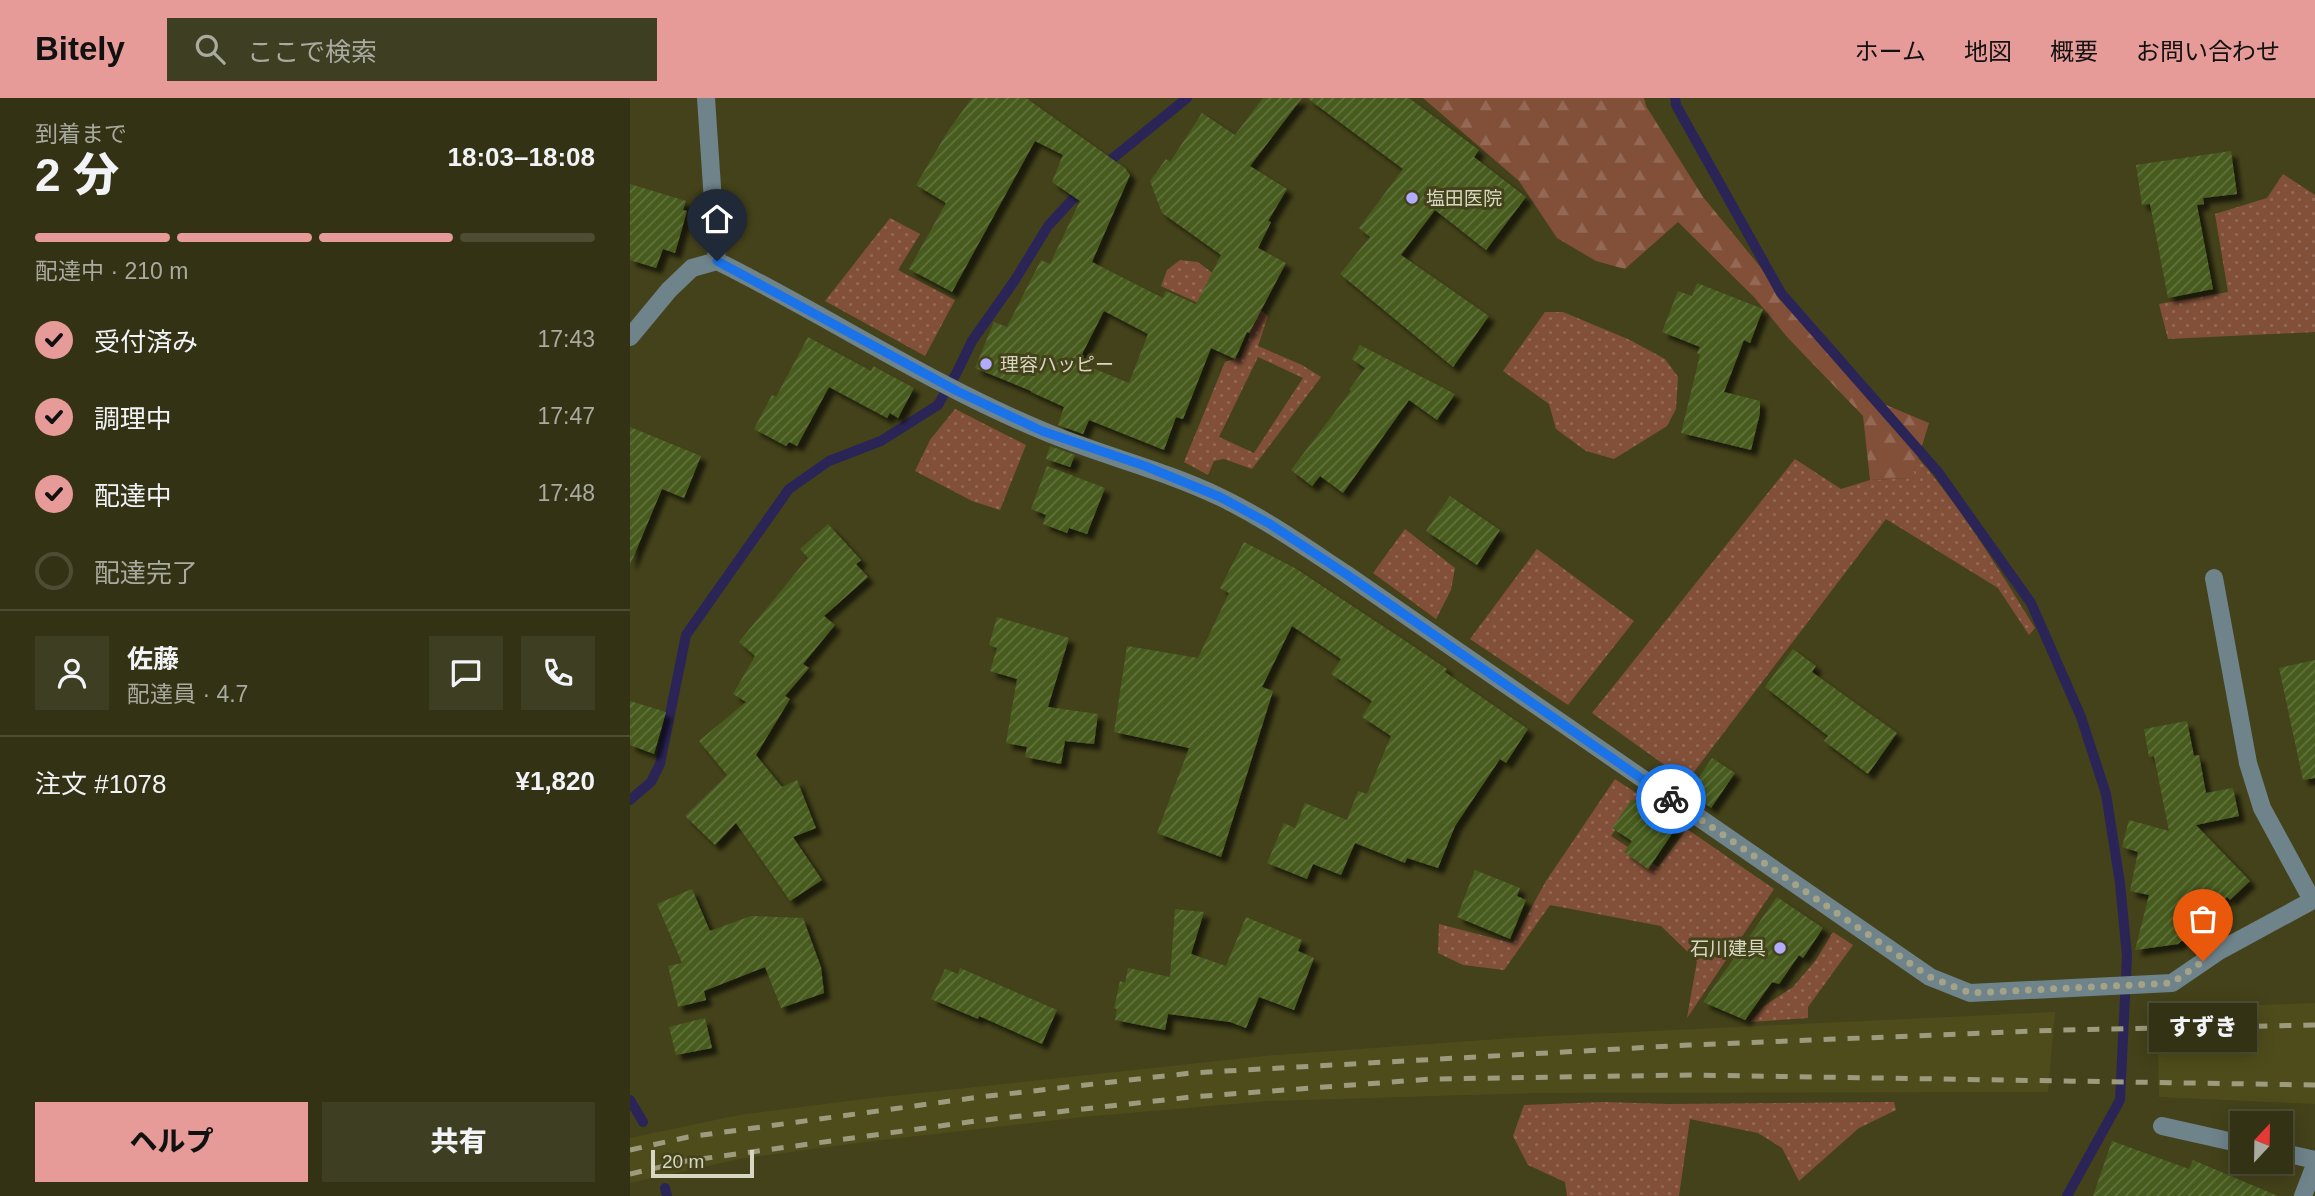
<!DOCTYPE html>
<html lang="ja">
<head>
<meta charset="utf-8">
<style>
  body { margin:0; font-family:Arial,"Noto Sans JP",sans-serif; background:#3e3e22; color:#f1f3f6; height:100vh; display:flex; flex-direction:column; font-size:26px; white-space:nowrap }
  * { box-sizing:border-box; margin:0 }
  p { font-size:23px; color:#a9aaa0 }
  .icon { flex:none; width:38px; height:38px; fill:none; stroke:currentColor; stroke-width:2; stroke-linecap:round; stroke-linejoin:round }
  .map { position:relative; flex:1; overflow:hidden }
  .drawer { display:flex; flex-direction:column; background:#333214; width:630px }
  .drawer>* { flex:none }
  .needle { width:46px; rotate:22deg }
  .tools { position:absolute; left:1600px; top:1013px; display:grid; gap:14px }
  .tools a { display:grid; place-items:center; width:63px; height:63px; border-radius:0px; background:#333214; box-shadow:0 4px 18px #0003,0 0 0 2px #4e4d34; font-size:35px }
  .scale { position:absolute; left:21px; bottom:18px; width:103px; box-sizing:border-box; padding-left:7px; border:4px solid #d8d7c2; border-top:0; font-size:19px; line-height:24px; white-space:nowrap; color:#d8d7c2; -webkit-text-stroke:5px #44421a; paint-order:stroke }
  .pin { position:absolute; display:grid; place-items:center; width:60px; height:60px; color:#fff; margin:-72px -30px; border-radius:50% 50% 50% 0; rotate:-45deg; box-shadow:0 0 7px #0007 }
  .pin .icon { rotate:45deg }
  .courier { position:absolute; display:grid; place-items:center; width:70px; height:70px; margin:-35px; border:5px solid #1a73e8; border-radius:50%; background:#fff; color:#222; box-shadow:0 2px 9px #0007 }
  .bubble { position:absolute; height:49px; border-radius:0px; background:#333214; box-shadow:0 4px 18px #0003,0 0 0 2px #4e4d34; font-size:23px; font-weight:800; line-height:49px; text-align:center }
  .head em { font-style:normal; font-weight:800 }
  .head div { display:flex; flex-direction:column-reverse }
  .head { display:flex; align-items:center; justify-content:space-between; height:119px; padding:0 35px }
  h1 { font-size:46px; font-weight:800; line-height:52px }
  .bar { display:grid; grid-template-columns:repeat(4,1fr); gap:10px 7px; align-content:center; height:84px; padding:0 35px }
  .bar i { height:9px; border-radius:5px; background:#4e4d34 }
  .bar .current { background:#e69b98 }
  .bar p { grid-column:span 4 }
  .line { display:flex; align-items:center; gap:18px; padding:0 35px; border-top:2px solid #4e4d34 }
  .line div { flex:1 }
  .round { display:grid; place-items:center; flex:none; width:74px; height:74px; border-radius:0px; background:#3e3e22 }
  ol { padding:0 35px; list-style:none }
  li { display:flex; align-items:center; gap:21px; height:77px }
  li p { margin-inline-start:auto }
  li .icon { padding:7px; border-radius:50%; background:#e69b98; color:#111; stroke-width:4 }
  li:last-child { color:#a9aaa0 }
  li i { width:38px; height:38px; border:4px solid #4e4d34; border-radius:50% }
  .action { display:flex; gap:14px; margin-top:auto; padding:14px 35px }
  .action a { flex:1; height:80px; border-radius:0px; background:#e69b98; color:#111; font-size:28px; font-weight:800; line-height:80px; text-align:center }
  .action a+a { background:#3e3e22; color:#f1f3f6 }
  header { display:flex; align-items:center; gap:42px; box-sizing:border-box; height:98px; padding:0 35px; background:#e69b98; color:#111 }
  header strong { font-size:33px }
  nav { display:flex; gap:38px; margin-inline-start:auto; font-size:24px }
  .search { width:490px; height:63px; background:#3e3e22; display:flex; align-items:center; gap:18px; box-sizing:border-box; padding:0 24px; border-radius:0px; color:#a9aaa0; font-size:26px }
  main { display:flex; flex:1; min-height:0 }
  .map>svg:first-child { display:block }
</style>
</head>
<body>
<header>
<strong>Bitely</strong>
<div class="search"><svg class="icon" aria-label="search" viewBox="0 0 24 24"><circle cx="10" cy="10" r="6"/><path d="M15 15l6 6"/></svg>ここで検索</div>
<nav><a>ホーム</a><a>地図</a><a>概要</a><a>お問い合わせ</a></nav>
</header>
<main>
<section class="drawer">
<div class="head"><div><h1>2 分</h1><p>到着まで</p></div><em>18:03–18:08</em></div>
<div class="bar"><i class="current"></i><i class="current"></i><i class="current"></i><i></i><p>配達中 · 210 m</p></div>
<ol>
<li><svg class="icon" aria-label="check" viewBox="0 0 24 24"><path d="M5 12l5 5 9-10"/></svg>受付済み<p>17:43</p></li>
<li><svg class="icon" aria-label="check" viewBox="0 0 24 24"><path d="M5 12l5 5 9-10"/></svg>調理中<p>17:47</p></li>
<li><svg class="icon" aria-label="check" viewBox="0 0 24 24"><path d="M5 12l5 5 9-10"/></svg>配達中<p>17:48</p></li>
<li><i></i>配達完了</li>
</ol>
<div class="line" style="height:126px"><a class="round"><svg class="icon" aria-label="person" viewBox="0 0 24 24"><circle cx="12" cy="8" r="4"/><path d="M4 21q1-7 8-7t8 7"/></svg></a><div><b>佐藤</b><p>配達員 · 4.7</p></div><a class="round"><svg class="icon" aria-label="chat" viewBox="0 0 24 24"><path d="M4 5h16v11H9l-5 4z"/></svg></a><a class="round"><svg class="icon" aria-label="phone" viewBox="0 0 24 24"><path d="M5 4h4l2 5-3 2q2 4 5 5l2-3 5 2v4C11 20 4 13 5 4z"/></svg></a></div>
<div class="line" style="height:91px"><div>注文 #1078</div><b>¥1,820</b></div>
<div class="action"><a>ヘルプ</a><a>共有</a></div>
</section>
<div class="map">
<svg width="1685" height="1098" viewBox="0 0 1685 1098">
  <defs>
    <pattern id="grass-dots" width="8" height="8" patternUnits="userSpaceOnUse" patternTransform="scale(1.75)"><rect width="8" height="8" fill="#825039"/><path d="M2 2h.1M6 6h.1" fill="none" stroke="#936854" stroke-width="1.8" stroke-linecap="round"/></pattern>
    <pattern id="forest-firs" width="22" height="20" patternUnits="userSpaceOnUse" patternTransform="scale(1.75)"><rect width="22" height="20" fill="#825039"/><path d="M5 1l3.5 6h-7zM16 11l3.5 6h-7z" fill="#936854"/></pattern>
    <pattern id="building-hatch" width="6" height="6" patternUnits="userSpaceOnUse" patternTransform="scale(1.75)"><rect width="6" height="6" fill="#475b1f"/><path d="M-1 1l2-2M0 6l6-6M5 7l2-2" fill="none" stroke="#61723e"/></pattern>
    <filter id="shadow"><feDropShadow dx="6" dy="6" stdDeviation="2" flood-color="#0009"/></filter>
  </defs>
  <rect width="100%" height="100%" fill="#44421a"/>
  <!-- built -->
  <path fill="#4f4c1b" d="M 1685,905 L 1685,1006 L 1529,999 L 1527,911 Z
    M 1425,914 L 1418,994 L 903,995 L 638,1003 L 453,1019 L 243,1043 L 114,1060 L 0,1085 L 0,1040 L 109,1017 L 234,1001 L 634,958 L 897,939 Z"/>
  <!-- grass -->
  <path fill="url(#grass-dots)" fill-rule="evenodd" d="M 1653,76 L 1685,97 L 1685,234 L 1538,241 L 1529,206 L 1598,194 L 1585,116 L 1637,100 Z
    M 260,120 L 290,136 L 268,172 L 325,202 L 295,258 L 195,203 Z
    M 550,162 L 568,164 L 638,218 L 628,248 L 672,267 L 691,279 L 622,371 L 594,361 L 584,363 L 578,377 L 554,364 L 595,264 L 611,259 L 620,237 L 618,228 L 531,188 L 537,172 ZM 628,259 L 673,280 L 624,355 L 589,339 Z
    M 915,214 L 933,214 L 1000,242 L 1035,261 L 1048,279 L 1046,311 L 1037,328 L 984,361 L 956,353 L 926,331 L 919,306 L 873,273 Z
    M 325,311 L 396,347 L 370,412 L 342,403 L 285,373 L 300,342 Z
    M 1288,360 C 1333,412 1369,472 1405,530 L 1399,537 L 1368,490 L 1256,421 L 1057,683 L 962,615 L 1165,361 L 1211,391 L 1240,382 L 1282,380 Z
    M 775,431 L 825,470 L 821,492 L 806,521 L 743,475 Z
    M 907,451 L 1004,523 L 938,607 L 840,541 Z
    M 985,681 L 1009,697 L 981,738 L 1028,769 L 1057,731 L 1144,791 L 1057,920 L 1067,863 L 1031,828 L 920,807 L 874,872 L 833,867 L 808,855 L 809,826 L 882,845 L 916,783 Z
    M 1203,834 L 1223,847 L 1178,909 L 1178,920 L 1120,924 L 1134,908 L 1163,889 L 1186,862 Z
    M 973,1004 L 1039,1006 L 1264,1004 L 1266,1012 L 1229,1030 L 1169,1083 L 1152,1050 L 1128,1035 L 1060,1021 L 1049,1098 L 937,1098 L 935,1084 L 898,1067 L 883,1038 L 894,1007 Z"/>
  <!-- forest -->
  <path fill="url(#forest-firs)" d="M 793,0 L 1014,0 L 1016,8 L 1073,99 L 1237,299 L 1299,325 L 1282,380 L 1240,382 L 1233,318 L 1158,240 L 1124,199 L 1048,124 L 995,171 L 966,163 L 927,140 L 889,83 Z"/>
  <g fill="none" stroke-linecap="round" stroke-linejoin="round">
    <!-- stream -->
    <path stroke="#2b2557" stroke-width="10" d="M 1045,0 L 1046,7 L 1151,195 L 1308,374 L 1401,505 L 1451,619 L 1476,696 L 1490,785 L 1497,858 L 1490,1002 L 1437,1098
      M 472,69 L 557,0
      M 0,702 L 21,684 L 30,666 L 56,537 L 159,391 L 199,363 L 251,343 L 308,307 L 328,272 L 342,243 L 385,182 L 418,128 L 452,91
      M 0,1002 L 13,1024
      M 35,1090 L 37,1098"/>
  </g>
  <!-- building -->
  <path fill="url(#building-hatch)" fill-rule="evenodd" filter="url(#shadow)" d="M 342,0 L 396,0 L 495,70 L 500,77 L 462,164 L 533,200 L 536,193 L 566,206 L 591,157 L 532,115 L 520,83 L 536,61 L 540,64 L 572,15 L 605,37 L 633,0 L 672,0 L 620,68 L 657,91 L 638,123 L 641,124 L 628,150 L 656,165 L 619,235 L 617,234 L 605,261 L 581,250 L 553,321 L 546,319 L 534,352 L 459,322 L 453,336 L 428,327 L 434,309 L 401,294 L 401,293 L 345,270 L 364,224 L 377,229 L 411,162 L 420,166 L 450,103 L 422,84 L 433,57 L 405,43 L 322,194 L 279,171 L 316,105 L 286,87 L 318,33 ZM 474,213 L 518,236 L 499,285 L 448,264 Z
    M 677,0 L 779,0 L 849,52 L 844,59 L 896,99 L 856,152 L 805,112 L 771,157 L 859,218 L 823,269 L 710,176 L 740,139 L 729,130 L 773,71 Z
    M 1601,53 L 1607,96 L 1573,100 L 1574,106 L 1567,107 L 1583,191 L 1538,200 L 1520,106 L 1512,107 L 1506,67 Z
    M 0,86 L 56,103 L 53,112 L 57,113 L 45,155 L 33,151 L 26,170 L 0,162 Z
    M 1067,185 L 1133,211 L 1120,245 L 1114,242 L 1094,294 L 1130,303 L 1130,315 L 1121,352 L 1051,335 L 1070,257 L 1067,255 L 1070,249 L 1032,234 L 1048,193 L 1062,198 Z
    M 178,239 L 241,273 L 243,268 L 284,290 L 268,320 L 260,315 L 257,320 L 199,289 L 167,348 L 159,344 L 156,348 L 124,331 L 142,297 L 146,299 Z
    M 730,247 L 825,296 L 807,322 L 779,302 L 713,395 L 690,378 L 682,388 L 661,372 L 721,293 L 719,292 L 735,270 L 722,261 Z
    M 0,329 L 71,358 L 54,400 L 32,391 L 0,467 Z
    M 420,348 L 445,357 L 440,369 L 416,361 Z
    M 417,368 L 475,390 L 457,436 L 439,430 L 437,435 L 413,426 L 416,417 L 401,411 Z
    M 820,398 L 870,432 L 847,467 L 796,433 Z
    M 198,426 L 231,462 L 226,466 L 238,479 L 194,518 L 205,527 L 173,566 L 179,570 L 155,598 L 160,601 L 126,657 L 152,689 L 167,682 L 186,730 L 163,739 L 192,782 L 160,803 L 106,725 L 85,747 L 55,718 L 97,677 L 69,643 L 116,604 L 103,596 L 125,558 L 109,544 L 178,460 L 170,451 Z
    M 614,444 L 665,470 L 780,546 L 817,571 L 815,574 L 898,631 L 876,665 L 870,661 L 825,728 L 808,770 L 777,760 L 775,765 L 725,745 L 711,777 L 683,766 L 677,781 L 637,765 L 654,725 L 665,730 L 675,705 L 717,722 L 728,693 L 737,696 L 761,638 L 732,619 L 742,603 L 701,576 L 711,561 L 662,528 L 632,589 L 643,593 L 591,759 L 527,735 L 559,650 L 484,634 L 497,548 L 568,560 L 599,495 L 590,490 Z
    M 367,519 L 439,540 L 418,609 L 468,616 L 464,646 L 435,643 L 431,666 L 395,659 L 397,649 L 376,645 L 387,581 L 360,573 L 367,550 L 359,547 Z
    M 1163,551 L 1186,568 L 1182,574 L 1267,635 L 1238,676 L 1194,643 L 1198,638 L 1135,589 Z
    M 1685,562 L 1685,680 L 1673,682 L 1649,570 Z
    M 0,603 L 36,614 L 24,656 L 0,647 Z
    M 1557,623 L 1564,658 L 1569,657 L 1576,695 L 1603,690 L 1609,718 L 1566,727 L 1620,783 L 1600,802 L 1597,799 L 1548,846 L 1505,852 L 1519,797 L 1500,793 L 1508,754 L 1492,749 L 1499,722 L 1539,733 L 1524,658 L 1519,659 L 1514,631 Z
    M 1082,660 L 1105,675 L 1081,710 L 1059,694 Z
    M 1002,701 L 1046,730 L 1018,771 L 994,754 L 1002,743 L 982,730 Z
    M 845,772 L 890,790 L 887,798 L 896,802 L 880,841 L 827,819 Z
    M 62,791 L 80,833 L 121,818 L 173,820 L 191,869 L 194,895 L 151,910 L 135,869 L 74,893 L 76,902 L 48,909 L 38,868 L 52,865 L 27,806 Z
    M 1147,799 L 1193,830 L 1173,860 L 1169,857 L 1149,886 L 1142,884 L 1115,922 L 1073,904 Z
    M 545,811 L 574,814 L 561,856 L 596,868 L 616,819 L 672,842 L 668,853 L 684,860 L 664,912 L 629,899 L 616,930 L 600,924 L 538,916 L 535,932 L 485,922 L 487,911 L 484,910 L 490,883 L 495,885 L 498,870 L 540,879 Z
    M 330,870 L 427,912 L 412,946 L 349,918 L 348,921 L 301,901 L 315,871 L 328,876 Z
    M 75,920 L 82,950 L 46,957 L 39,929 Z
    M 1482,1043 L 1559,1071 L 1563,1062 L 1648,1098 L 1463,1098 Z"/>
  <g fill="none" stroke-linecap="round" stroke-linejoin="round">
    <!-- minor -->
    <path stroke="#6f838b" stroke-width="18" d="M 76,0 L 87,163
      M 0,239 L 39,192 L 62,170 L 87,163 C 196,217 298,285 411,332 C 469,357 532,371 590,399 C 634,420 675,449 716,476 L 1300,879 L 1340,895 L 1542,885 L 1589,853 L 1685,801
      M 1584,480 L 1618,665 L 1632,710 L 1682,802
      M 1532,1028 L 1612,1046
      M 1650,1054 L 1685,1062
      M 1673,1098 L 1685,1067"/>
    <!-- rail -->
    <path stroke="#9c9b7e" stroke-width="5" stroke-dasharray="12 12" stroke-linecap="butt" d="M 0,1052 L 58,1039 L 350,999 L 561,975 L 1059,947 L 1431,932 L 1685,927
      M 0,1076 L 56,1063 L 346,1023 L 561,999 L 802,981 L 1061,977 L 1685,987"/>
  </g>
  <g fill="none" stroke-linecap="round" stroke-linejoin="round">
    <!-- done -->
    <path stroke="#a4a387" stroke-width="7" stroke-dasharray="0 12.6" d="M 1041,701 L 1300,879 L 1340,895 L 1542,885 L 1573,863"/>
    <!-- route -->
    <path stroke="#1a73e8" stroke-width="9" d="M 87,163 L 327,293 L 412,333 L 515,368 L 590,399 L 640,426 L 716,476 L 1041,701"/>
  </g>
  <!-- markers -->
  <g fill="#b1adfa" stroke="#44421a" stroke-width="2.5">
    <circle cx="782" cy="100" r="7"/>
    <circle cx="356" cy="266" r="7"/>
    <circle cx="1150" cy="850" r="7"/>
  </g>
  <g text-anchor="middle" stroke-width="6" stroke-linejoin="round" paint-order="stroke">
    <!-- poi labels -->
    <g font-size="19" fill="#d8d7c2" stroke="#44421a" text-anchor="start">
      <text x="796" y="107">塩田医院</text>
      <text x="370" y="273">理容ハッピー</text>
      <text x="1136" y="857" text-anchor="end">石川建具</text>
    </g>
  </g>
</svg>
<div class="tools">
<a><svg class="needle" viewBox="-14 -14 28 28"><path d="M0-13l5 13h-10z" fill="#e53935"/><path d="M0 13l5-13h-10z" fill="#a9aaa0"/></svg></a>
</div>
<div class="scale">20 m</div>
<div class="pin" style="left:1573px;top:863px;background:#ea580c"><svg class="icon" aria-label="bag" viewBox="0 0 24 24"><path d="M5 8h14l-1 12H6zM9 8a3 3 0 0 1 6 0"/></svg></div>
<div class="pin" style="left:87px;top:163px;background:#1f2937"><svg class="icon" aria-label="home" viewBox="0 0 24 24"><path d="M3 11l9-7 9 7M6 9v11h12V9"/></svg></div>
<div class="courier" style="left:1041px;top:701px"><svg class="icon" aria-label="bike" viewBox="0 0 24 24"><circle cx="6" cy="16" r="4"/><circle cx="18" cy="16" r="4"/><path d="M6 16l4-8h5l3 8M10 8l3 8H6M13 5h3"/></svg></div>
<div class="bubble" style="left:1519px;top:905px;width:108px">すずき</div>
</div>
</main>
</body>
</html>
